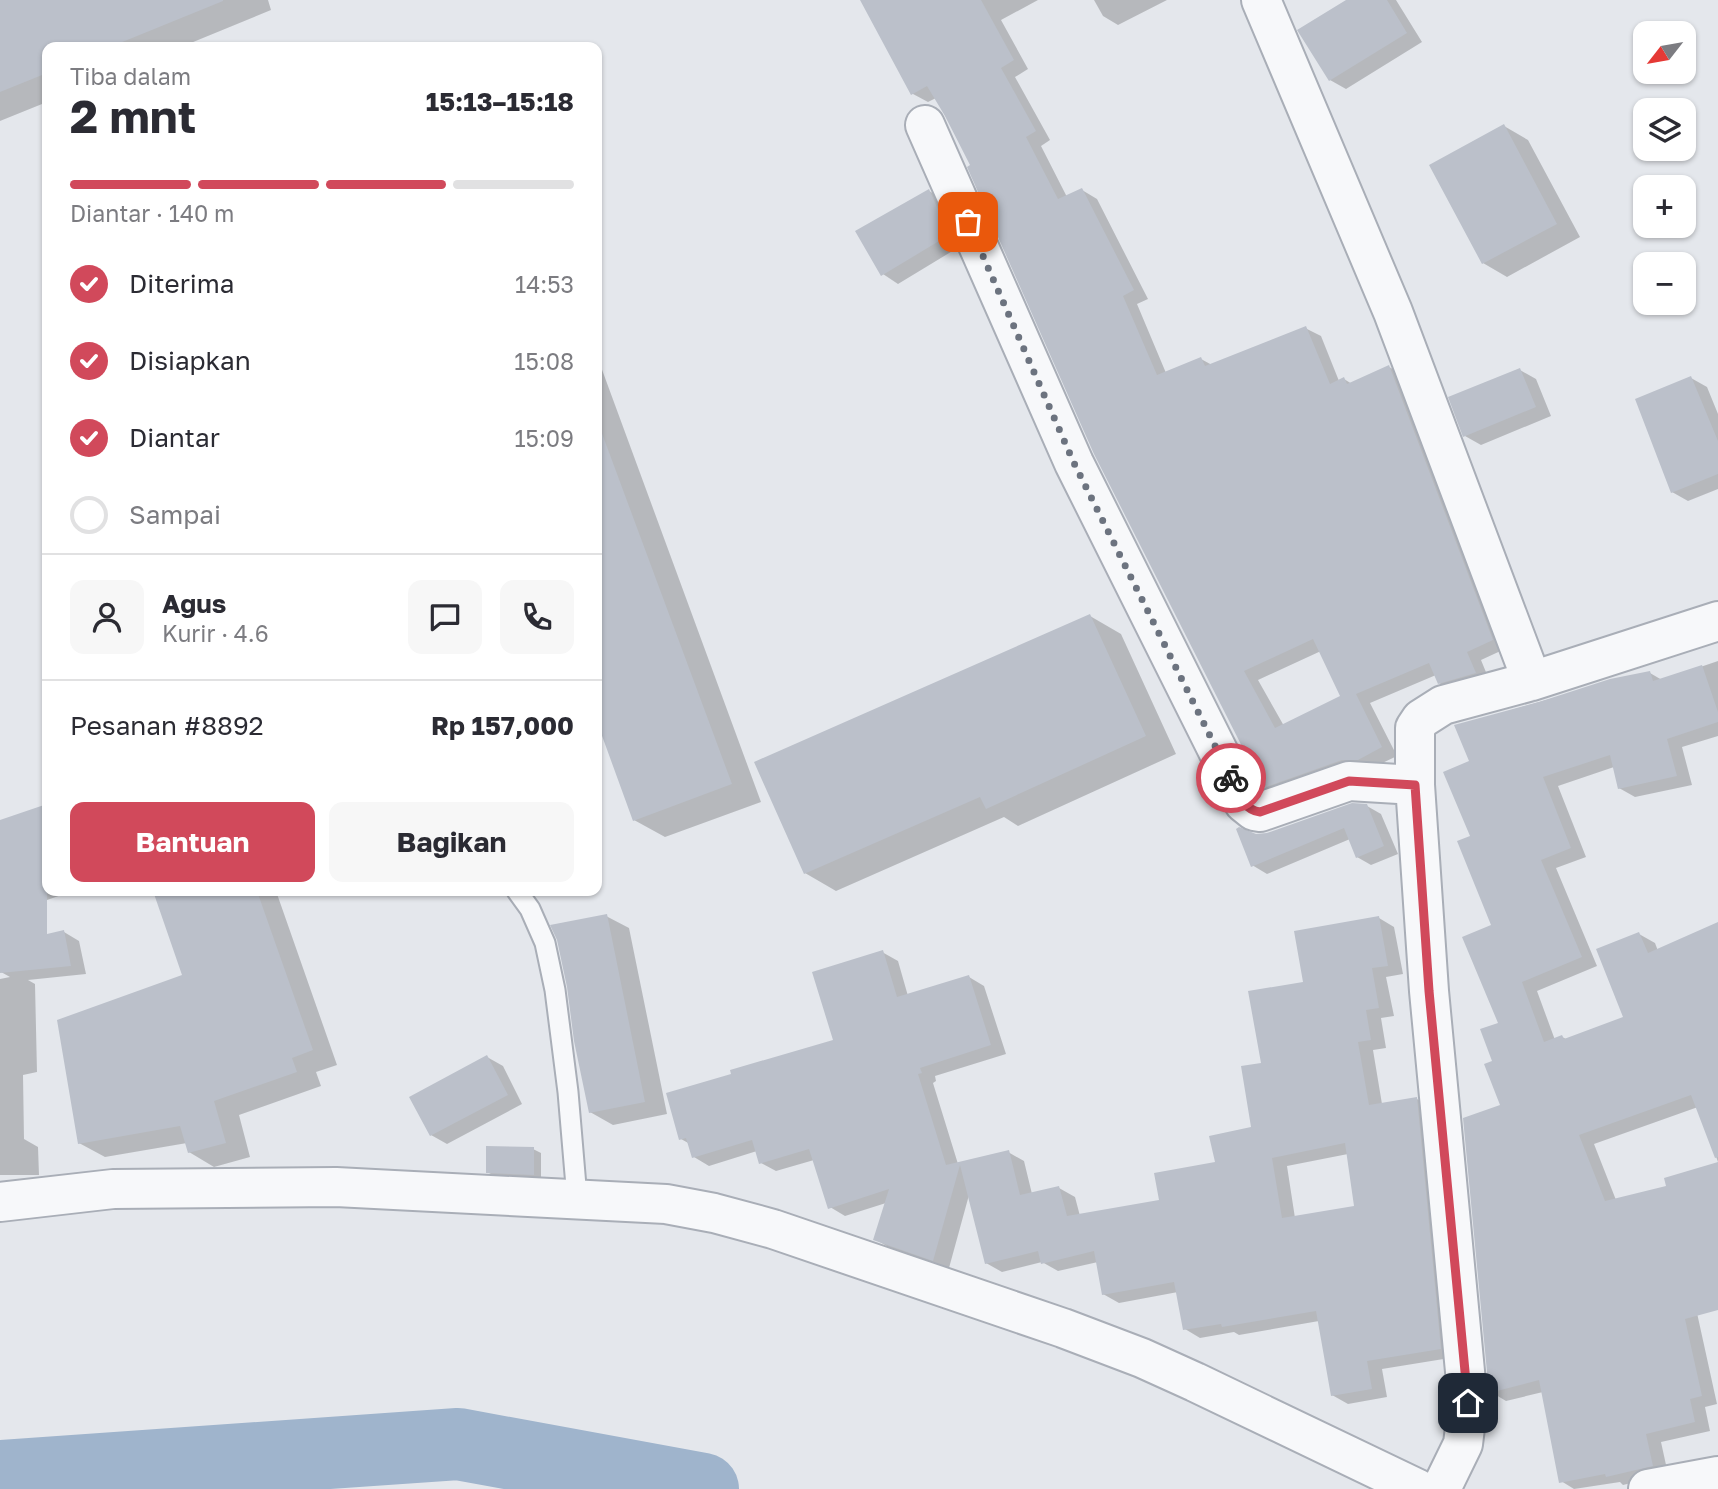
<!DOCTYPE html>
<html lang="id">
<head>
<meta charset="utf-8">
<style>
  body { margin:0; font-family:"Golos Text",sans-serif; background:#f7f7f7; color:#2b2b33; height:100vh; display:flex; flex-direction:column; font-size:26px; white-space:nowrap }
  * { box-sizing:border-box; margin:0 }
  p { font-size:23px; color:#7c7c81 }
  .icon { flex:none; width:38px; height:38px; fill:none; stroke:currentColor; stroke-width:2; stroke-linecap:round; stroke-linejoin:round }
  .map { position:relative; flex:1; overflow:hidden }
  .panel { position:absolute; left:42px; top:42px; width:560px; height:854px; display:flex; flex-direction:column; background:#fff; border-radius:14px; box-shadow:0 2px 5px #0004 }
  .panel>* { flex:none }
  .needle { width:46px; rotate:239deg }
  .controls { position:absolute; left:1633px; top:21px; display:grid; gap:14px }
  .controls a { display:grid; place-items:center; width:63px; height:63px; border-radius:14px; background:#fff; box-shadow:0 2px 5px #0004; font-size:35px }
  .pin { position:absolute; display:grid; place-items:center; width:60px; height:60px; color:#fff; margin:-30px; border-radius:14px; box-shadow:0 4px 10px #0006 }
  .courier { position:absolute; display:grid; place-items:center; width:70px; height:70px; margin:-35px; border:5px solid #d1495b; border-radius:50%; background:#fff; color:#222; box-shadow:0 2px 9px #0007 }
  .overview em { font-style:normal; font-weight:700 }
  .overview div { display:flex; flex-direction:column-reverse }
  .overview { display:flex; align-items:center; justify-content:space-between; height:119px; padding:0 28px }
  h1 { font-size:46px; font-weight:700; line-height:52px }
  .bar { display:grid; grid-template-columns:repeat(4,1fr); gap:10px 7px; align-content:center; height:84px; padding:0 28px }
  .bar i { height:9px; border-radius:5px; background:#e1e1e2 }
  .bar .active { background:#d1495b }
  .bar p { grid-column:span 4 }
  .line { display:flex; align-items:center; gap:18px; padding:0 28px; border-top:2px solid #e1e1e2 }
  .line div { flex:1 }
  .round { display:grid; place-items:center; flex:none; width:74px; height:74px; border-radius:14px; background:#f7f7f7 }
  ol { padding:0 28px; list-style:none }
  li { display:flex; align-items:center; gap:21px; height:77px }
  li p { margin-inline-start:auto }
  li .icon { padding:7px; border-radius:50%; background:#d1495b; color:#fff; stroke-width:4 }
  li:last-child { color:#7c7c81 }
  li i { width:38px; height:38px; border:4px solid #e1e1e2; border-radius:50% }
  .cta { display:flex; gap:14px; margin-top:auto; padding:14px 28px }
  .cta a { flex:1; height:80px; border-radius:14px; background:#d1495b; color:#fff; font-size:28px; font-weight:700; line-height:80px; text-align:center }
  .cta a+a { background:#f7f7f7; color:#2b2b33 }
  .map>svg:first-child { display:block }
</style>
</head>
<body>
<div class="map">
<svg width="1718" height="1489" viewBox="0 0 1718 1489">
  <rect width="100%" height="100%" fill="#e4e7ec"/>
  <!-- shadow -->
  <path fill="#0003" fill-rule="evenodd" d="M 0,0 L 268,0 L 271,10 L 181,47 L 47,47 L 47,102 L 0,121 Z
    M 861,0 L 1038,0 L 1001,20 L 1028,69 L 1015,77 L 1050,140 L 1041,146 L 1067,197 L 1082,190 L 1097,199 L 1148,299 L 1137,304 L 1166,373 L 1201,359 L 1212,365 L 1305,328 L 1321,336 L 1339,381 L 1344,379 L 1352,384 L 1389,367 L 1404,375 L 1507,648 L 1481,660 L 1490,682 L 1454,691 L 1439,683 L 1436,675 L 1370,703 L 1397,756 L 1374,767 L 1279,795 L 1264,787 L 972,166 L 936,98 L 928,102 L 913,94 ZM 1321,651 L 1343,697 L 1284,726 L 1258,680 Z
    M 1094,0 L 1167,0 L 1118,25 L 1103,16 Z
    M 1349,0 L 1396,0 L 1422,42 L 1346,89 L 1330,80 Z
    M 1504,126 L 1528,140 L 1580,237 L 1507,277 L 1483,263 Z
    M 929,191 L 945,200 L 964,244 L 898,284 L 883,274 Z
    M 597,356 L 761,802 L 665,837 L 634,820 L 597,717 Z
    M 1520,370 L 1536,379 L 1551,416 L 1481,445 L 1465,436 Z
    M 1691,378 L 1707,387 L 1718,414 L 1718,489 L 1688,501 L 1672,492 Z
    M 1090,616 L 1121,634 L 1176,754 L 1018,826 L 1004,817 L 836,891 L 805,873 Z
    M 1718,661 L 1718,736 L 1682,747 L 1692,785 L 1635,797 L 1619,788 L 1614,767 L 1558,786 L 1586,857 L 1556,868 L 1597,966 L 1537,991 L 1555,1040 L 1562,1037 L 1566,1039 L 1626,1018 L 1639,934 L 1655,943 L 1658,951 L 1718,924 L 1718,1162 L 1698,1107 L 1594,1144 L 1616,1200 L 1672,1199 L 1717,1404 L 1705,1407 L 1710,1431 L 1661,1442 L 1668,1474 L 1623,1485 L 1620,1482 L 1574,1489 L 1561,1481 L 1543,1392 L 1506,1401 L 1491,1392 L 1502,1106 L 1494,1062 L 1500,1024 L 1494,926 L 1472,837 L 1471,762 L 1457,726 L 1618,679 L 1650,673 L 1662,680 Z
    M 47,805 L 47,891 L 73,891 L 24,908 L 0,894 L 0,821 Z
    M 1367,806 L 1381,814 L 1398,854 L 1371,865 L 1357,857 L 1350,839 L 1267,874 L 1252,865 L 1256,835 L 1267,835 Z
    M 155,891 L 276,891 L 337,1065 L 316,1072 L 321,1086 L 239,1115 L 250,1157 L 214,1167 L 189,1152 L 187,1143 L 105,1157 L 79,1143 L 185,976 Z
    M 606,916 L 629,928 L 667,1114 L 613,1125 L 590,1112 Z
    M 1379,918 L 1394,927 L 1403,974 L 1386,977 L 1394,1016 L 1381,1018 L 1386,1048 L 1373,1050 L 1382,1104 L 1417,1099 L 1432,1108 L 1456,1357 L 1382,1369 L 1387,1397 L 1348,1404 L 1332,1395 L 1319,1321 L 1239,1335 L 1234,1332 L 1200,1338 L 1185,1329 L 1178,1292 L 1119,1303 L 1103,1294 L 1098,1262 L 1058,1271 L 1042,1262 L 1002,1272 L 986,1263 L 969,1195 L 949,1268 L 890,1248 L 875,1239 L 886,1203 L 845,1216 L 830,1207 L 814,1160 L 776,1171 L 761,1163 L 757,1151 L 709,1166 L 694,1157 L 690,1144 L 681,1139 L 835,1042 L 882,952 L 898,961 L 908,996 L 969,977 L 984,986 L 1006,1054 L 935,1076 L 936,1081 L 933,1083 L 958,1164 L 1008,1152 L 1024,1161 L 1032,1194 L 1059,1188 L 1075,1197 L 1080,1216 L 1161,1201 L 1217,1164 L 1253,1128 L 1263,1064 L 1305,983 ZM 1348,1154 L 1356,1207 L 1295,1218 L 1287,1166 Z
    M 64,932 L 79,941 L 86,974 L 28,980 L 35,984 L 37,1072 L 23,1075 L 24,1139 L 38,1147 L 39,1175 L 0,1175 L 0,979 L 10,977 L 1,972 L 0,945 Z
    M 487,1057 L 503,1066 L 522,1104 L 447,1144 L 431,1135 Z
    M 533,1149 L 541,1153 L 541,1178 L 495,1176 L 487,1172 Z"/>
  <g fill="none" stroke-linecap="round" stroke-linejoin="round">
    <!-- river -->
    <path stroke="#9fb4cc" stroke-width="72" d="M 0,1476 L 458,1444 L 703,1489"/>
  </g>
  <!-- building -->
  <path fill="#bbc0ca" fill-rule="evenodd" d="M 0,0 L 223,0 L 223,1 L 110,47 L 47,47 L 47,73 L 0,92 Z
    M 860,0 L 981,0 L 1014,60 L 1001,68 L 1036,131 L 1026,137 L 1058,199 L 1082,188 L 1134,290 L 1123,296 L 1157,375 L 1201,357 L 1205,366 L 1306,326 L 1330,384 L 1344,377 L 1347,384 L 1389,365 L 1493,640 L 1467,652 L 1476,673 L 1438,684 L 1429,663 L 1356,694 L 1382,747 L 1358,760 L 1342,760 L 1263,788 L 1094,454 L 967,167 L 970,165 L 945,116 L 927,86 L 911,95 ZM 1313,639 L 1340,696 L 1275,728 L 1244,671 Z
    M 1346,0 L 1387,0 L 1407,33 L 1329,81 L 1297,30 Z
    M 1504,124 L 1557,224 L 1482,264 L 1429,165 Z
    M 929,189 L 949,235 L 881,276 L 855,231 Z
    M 1520,368 L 1536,407 L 1463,437 L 1448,397 Z
    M 1691,376 L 1718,441 L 1718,474 L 1671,493 L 1635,399 Z
    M 600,428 L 732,784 L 633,821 L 597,722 L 597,429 Z
    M 1090,614 L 1146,736 L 986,809 L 980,797 L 804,874 L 754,762 Z
    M 1702,665 L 1718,712 L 1718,722 L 1667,739 L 1677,776 L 1618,789 L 1610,755 L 1543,777 L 1571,848 L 1541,860 L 1582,957 L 1522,982 L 1544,1042 L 1562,1035 L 1564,1039 L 1623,1017 L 1596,949 L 1639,932 L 1648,953 L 1718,922 L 1718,1157 L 1715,1158 L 1691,1095 L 1579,1135 L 1605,1201 L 1666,1186 L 1664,1178 L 1718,1162 L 1718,1310 L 1685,1319 L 1702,1396 L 1690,1399 L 1695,1422 L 1646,1434 L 1653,1466 L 1606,1477 L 1605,1474 L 1559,1483 L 1539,1380 L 1489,1393 L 1463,1118 L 1500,1105 L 1484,1064 L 1492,1061 L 1480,1029 L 1498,1023 L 1462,937 L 1491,925 L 1457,841 L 1470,836 L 1443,772 L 1469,761 L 1454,725 L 1539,702 L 1610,679 L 1650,671 L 1653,681 Z
    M 1352,803 L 1367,804 L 1384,846 L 1356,858 L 1344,828 L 1251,867 L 1236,829 L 1239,827 L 1256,834 L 1267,833 Z
    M 47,804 L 47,934 L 64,930 L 71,966 L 0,973 L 0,820 Z
    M 153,891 L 257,891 L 313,1050 L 292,1058 L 297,1072 L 214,1101 L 226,1143 L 188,1153 L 180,1126 L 78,1144 L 57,1020 L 182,975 Z
    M 607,914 L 645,1102 L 589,1113 L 574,1041 L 567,987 L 557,940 L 550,925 Z
    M 1379,916 L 1388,966 L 1372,968 L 1379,1008 L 1366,1010 L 1371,1040 L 1358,1042 L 1369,1105 L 1417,1097 L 1441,1349 L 1367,1361 L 1372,1389 L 1331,1396 L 1316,1311 L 1222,1327 L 1221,1324 L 1183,1330 L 1174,1282 L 1102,1295 L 1094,1251 L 1041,1264 L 1038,1251 L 985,1264 L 960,1165 L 933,1261 L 873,1240 L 889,1189 L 828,1209 L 809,1149 L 759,1164 L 752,1140 L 692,1158 L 686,1138 L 679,1140 L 666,1093 L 731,1074 L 730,1070 L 833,1040 L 812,972 L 883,950 L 897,997 L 969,975 L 991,1045 L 920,1068 L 922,1073 L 918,1074 L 946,1165 L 1009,1150 L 1020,1195 L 1059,1186 L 1067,1216 L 1159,1200 L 1154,1173 L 1215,1162 L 1209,1136 L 1251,1127 L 1241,1066 L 1261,1063 L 1248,991 L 1303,982 L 1294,931 ZM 1345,1143 L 1354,1206 L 1282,1218 L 1272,1158 Z
    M 487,1055 L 508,1095 L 430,1136 L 409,1097 Z
    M 486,1146 L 534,1147 L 534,1175 L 486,1173 Z"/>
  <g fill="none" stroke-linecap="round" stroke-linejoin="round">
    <defs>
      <path id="service" d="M 517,891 L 530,909 L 545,943 L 555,990 L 568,1092 L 577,1198"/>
      <path id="minor" d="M 1261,0 L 1393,312 L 1532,681
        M 925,125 L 1074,463 L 1244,803 L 1254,811 L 1260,812 L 1349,781 L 1415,785
        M 0,1202 L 113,1189 L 336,1187 L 666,1204 L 714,1213 L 773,1229 L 1063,1328 L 1142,1358 L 1195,1382 L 1418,1489
        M 1441,1489 L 1463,1444 L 1468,1403 L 1429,991 L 1415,785 L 1415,728 L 1421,719 L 1443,705 L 1532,681 L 1718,621
        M 1648,1489 L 1718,1476"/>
    </defs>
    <!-- service casing -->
    <use href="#service" stroke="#a9aeb7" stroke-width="23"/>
    <!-- minor casing -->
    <use href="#minor" stroke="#a9aeb7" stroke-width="42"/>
    <!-- service -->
    <use href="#service" stroke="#f7f8fa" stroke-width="19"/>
    <!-- minor -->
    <use href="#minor" stroke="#f7f8fa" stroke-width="38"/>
  </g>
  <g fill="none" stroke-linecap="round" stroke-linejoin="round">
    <!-- done -->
    <path stroke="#6c737f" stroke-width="7" stroke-dasharray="0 12.6" d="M 968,222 L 1074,463 L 1231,778"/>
    <!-- route -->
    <path stroke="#d1495b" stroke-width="9" d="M 1231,778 C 1238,792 1243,810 1260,812 L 1349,781 L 1415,785 L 1429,991 L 1468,1403"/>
  </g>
</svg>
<div class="controls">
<a><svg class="needle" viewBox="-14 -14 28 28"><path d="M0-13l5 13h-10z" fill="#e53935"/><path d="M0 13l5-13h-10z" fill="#7c7c81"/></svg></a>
<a><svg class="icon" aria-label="layers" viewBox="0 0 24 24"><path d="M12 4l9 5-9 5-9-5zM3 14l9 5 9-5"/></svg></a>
<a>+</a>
<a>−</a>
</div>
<div class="pin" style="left:968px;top:222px;background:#ea580c"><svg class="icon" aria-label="bag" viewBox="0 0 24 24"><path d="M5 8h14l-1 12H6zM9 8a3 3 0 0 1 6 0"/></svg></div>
<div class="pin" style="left:1468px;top:1403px;background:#1f2937"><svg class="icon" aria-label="home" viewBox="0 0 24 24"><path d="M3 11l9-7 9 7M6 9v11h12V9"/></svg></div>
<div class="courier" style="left:1231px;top:778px"><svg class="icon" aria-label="bike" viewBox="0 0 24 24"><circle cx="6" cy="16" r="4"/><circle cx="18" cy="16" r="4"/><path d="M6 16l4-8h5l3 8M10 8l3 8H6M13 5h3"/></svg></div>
<section class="panel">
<div class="overview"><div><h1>2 mnt</h1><p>Tiba dalam</p></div><em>15:13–15:18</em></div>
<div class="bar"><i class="active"></i><i class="active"></i><i class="active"></i><i></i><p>Diantar · 140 m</p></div>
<ol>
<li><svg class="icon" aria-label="check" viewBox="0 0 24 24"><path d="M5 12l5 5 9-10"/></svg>Diterima<p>14:53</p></li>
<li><svg class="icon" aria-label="check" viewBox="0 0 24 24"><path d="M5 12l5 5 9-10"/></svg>Disiapkan<p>15:08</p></li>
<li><svg class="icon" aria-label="check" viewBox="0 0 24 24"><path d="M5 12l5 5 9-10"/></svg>Diantar<p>15:09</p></li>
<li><i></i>Sampai</li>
</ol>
<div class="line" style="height:126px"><a class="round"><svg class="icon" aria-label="person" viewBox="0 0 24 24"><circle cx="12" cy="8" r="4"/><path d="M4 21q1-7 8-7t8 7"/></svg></a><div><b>Agus</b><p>Kurir · 4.6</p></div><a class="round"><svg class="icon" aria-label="chat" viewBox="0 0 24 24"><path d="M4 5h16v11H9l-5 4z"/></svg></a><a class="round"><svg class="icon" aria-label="phone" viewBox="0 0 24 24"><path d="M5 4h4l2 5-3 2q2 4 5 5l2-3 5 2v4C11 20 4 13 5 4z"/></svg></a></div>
<div class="line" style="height:91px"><div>Pesanan #8892</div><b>Rp 157,000</b></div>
<div class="cta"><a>Bantuan</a><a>Bagikan</a></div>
</section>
</div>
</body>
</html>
